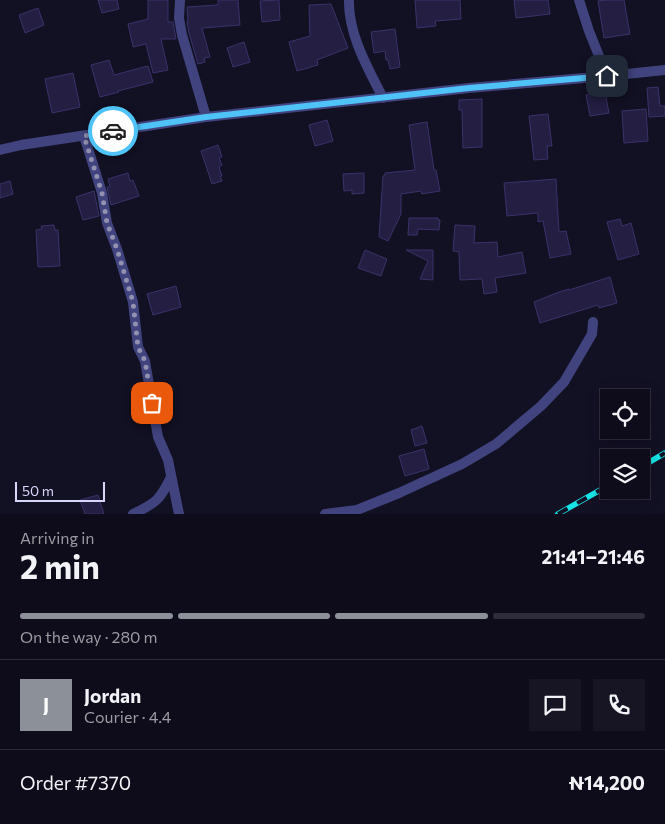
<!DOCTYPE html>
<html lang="en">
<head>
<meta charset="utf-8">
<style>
  body { margin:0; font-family:Commissioner,sans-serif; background:#171523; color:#f1f3f6; height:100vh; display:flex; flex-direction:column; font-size:19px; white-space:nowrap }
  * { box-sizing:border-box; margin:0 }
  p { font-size:16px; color:#9b9ba2 }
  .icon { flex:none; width:28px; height:28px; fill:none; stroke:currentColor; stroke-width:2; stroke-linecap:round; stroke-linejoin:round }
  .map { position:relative; height:514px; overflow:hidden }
  .side { display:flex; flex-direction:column; background:#0e0c1a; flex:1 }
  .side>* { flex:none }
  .controls { position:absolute; left:600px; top:389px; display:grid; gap:10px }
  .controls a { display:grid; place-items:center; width:50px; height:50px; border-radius:0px; background:#0e0c1a; box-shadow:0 2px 12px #0003,0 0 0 1px #2e2c39; font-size:25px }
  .scale { position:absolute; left:15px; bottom:12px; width:90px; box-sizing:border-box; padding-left:5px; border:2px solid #d7d6fb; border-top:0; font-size:14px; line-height:18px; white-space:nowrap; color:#d7d6fb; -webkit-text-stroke:4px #121023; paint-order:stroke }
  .pin { position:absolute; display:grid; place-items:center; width:42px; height:42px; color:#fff; margin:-21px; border-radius:10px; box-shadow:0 2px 8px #0006 }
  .courier { position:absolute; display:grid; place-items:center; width:50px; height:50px; margin:-25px; border:4px solid #4fc3f7; border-radius:50%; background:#fff; color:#222; box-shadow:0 1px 6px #0007 }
  .headline em { font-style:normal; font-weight:700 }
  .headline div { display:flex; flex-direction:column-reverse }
  .headline { display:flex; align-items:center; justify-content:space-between; height:85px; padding:0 20px }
  h1 { font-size:32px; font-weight:700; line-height:38px }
  .bar { display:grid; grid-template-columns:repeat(4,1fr); gap:8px 5px; align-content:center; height:60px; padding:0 20px }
  .bar i { height:6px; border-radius:4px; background:#2e2c39 }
  .bar .selected { background:#8c9099 }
  .bar p { grid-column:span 4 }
  .line { display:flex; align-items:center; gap:12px; padding:0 20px; border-top:1px solid #2e2c39 }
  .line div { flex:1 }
  .round { display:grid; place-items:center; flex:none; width:52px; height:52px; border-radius:0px; background:#171523 }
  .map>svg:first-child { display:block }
</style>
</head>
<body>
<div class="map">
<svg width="665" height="514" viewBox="0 0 665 514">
  <rect width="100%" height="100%" fill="#121023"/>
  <!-- building -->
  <path fill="#231e42" stroke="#39336b" d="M 98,0 L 117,0 L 119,9 L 102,13 Z
    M 148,0 L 168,0 L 168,22 L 173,22 L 176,39 L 161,39 L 168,70 L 153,73 L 146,44 L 133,47 L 128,24 L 148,19 Z
    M 218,0 L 238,0 L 240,25 L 202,28 L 210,57 L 204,58 L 205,62 L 198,64 L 189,33 L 187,22 L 188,22 L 187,7 L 218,5 Z
    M 279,0 L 280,20 L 262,22 L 260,1 Z
    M 415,0 L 460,0 L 461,19 L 435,21 L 436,26 L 417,28 Z
    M 514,0 L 548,0 L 550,14 L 516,18 Z
    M 607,0 L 624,0 L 630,34 L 604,38 L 598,1 Z
    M 331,4 L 348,48 L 317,60 L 318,65 L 297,71 L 289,42 L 310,36 L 309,5 Z
    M 38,8 L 44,25 L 25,33 L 19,15 Z
    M 395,29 L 400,67 L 390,69 L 388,60 L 386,60 L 385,51 L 374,53 L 371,32 Z
    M 244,42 L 250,62 L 233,67 L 227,48 Z
    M 109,60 L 114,75 L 148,66 L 153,82 L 118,91 L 119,92 L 100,97 L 91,65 Z
    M 73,73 L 80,107 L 52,113 L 45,79 Z
    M 658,87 L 660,106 L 665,106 L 665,116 L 649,117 L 647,88 Z
    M 605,92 L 609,113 L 590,116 L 586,95 Z
    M 482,99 L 482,147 L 463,148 L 462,110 L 459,110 L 459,100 Z
    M 646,109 L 648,141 L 624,143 L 622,111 Z
    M 548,114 L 552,146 L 547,146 L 548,159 L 534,160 L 529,116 Z
    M 327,120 L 333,141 L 315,146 L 309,125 Z
    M 427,122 L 434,170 L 436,170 L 440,191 L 422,194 L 421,191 L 401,194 L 401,214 L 388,241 L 379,237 L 383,176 L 385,175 L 385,173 L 415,170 L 409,125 Z
    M 218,145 L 222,157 L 219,158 L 222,165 L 219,167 L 222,176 L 220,176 L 222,181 L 212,184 L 201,151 Z
    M 128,173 L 130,181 L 133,180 L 139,196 L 111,205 L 107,187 L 110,187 L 108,179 Z
    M 364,173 L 364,193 L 352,194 L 352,190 L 344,191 L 343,174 Z
    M 556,179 L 559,232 L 566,231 L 571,254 L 550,258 L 543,221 L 538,222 L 538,213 L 507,216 L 504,183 Z
    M 10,181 L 13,194 L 0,198 L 0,184 Z
    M 94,191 L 99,216 L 83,220 L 76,197 Z
    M 409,218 L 438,218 L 438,220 L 440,220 L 439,230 L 418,229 L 417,235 L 408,235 Z
    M 620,219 L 622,226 L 631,223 L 639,254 L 618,260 L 607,222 Z
    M 54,225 L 55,230 L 58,230 L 60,266 L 38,267 L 36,230 L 42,229 L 41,226 Z
    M 455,225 L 475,226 L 474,243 L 497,242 L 498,257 L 522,252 L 526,273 L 495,278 L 497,292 L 484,294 L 482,279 L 460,280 L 459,252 L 453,251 Z
    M 365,250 L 387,259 L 381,276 L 358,268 Z
    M 406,250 L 433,250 L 433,280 L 420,279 L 428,261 Z
    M 610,277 L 617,303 L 599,308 L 598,305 L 540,323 L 534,302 L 559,292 L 569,289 L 569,290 Z
    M 176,286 L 181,307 L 153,315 L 147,294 Z
    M 422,426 L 427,443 L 415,446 L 411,430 Z
    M 424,449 L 429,469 L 405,476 L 399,456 Z
    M 98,495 L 104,514 L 85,514 L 80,500 Z"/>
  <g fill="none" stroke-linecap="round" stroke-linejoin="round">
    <!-- minor -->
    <path stroke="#40437d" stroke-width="10" d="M 180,0 L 179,18 L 182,35 L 206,117
      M 349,0 C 348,34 368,68 383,98
      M 579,0 L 589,31 L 607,76
      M 84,136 L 102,193 L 107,223 L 117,249 L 133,302 L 138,347 L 145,361 L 158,437 L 168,460 L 179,514
      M 0,150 L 21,145 L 206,117 L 469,88 L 607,76 L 665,70
      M 133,514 C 156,503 160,500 171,477
      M 325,514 L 357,510 L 399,493 L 462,464 L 496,444 L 541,406 L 564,382 L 592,334 L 593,322"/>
    <defs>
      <path id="rail" d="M 641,467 L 665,453
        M 558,514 L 609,485"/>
    </defs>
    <!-- rail casing -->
    <use href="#rail" stroke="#17e3e6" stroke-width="5.5"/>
    <!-- rail -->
    <use href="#rail" stroke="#121023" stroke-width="4" stroke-dasharray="11" stroke-linecap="butt"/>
  </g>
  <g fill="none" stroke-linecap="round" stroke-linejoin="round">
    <!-- done -->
    <path stroke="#9291af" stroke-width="5" stroke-dasharray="0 9" d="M 113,131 L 84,136 L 102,193 L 107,223 L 117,249 L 133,302 L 138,347 L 145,361 L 152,403"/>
    <!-- route -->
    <path stroke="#4fc3f7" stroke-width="6" d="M 113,131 L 206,117 L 469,88 L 607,76"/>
  </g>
</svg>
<div class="controls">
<a><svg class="icon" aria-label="locate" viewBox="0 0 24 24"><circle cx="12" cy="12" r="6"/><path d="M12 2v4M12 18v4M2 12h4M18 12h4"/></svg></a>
<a><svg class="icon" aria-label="layers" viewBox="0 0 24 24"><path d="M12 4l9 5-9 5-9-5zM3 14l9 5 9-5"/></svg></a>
</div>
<div class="scale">50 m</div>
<div class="pin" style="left:152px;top:403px;background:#ea580c"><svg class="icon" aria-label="bag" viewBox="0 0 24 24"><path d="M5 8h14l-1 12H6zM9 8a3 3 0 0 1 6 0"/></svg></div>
<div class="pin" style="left:607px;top:76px;background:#1f2937"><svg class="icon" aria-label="home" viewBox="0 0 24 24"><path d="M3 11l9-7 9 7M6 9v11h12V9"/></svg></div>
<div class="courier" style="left:113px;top:131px"><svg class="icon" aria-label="car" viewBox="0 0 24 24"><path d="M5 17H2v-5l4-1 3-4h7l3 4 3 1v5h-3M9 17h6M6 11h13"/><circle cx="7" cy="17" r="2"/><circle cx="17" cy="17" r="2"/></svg></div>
</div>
<section class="side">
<div class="headline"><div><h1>2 min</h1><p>Arriving in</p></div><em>21:41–21:46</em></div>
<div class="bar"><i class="selected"></i><i class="selected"></i><i class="selected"></i><i></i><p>On the way · 280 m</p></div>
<div class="line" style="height:90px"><b class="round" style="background:#8c9099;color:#fff">J</b><div><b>Jordan</b><p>Courier · 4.4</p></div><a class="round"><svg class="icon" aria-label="chat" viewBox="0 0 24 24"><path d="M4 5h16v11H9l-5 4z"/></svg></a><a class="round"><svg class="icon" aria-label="phone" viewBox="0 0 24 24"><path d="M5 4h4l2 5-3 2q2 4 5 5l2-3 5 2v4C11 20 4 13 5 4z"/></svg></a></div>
<div class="line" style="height:65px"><div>Order #7370</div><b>₦14,200</b></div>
</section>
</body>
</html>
